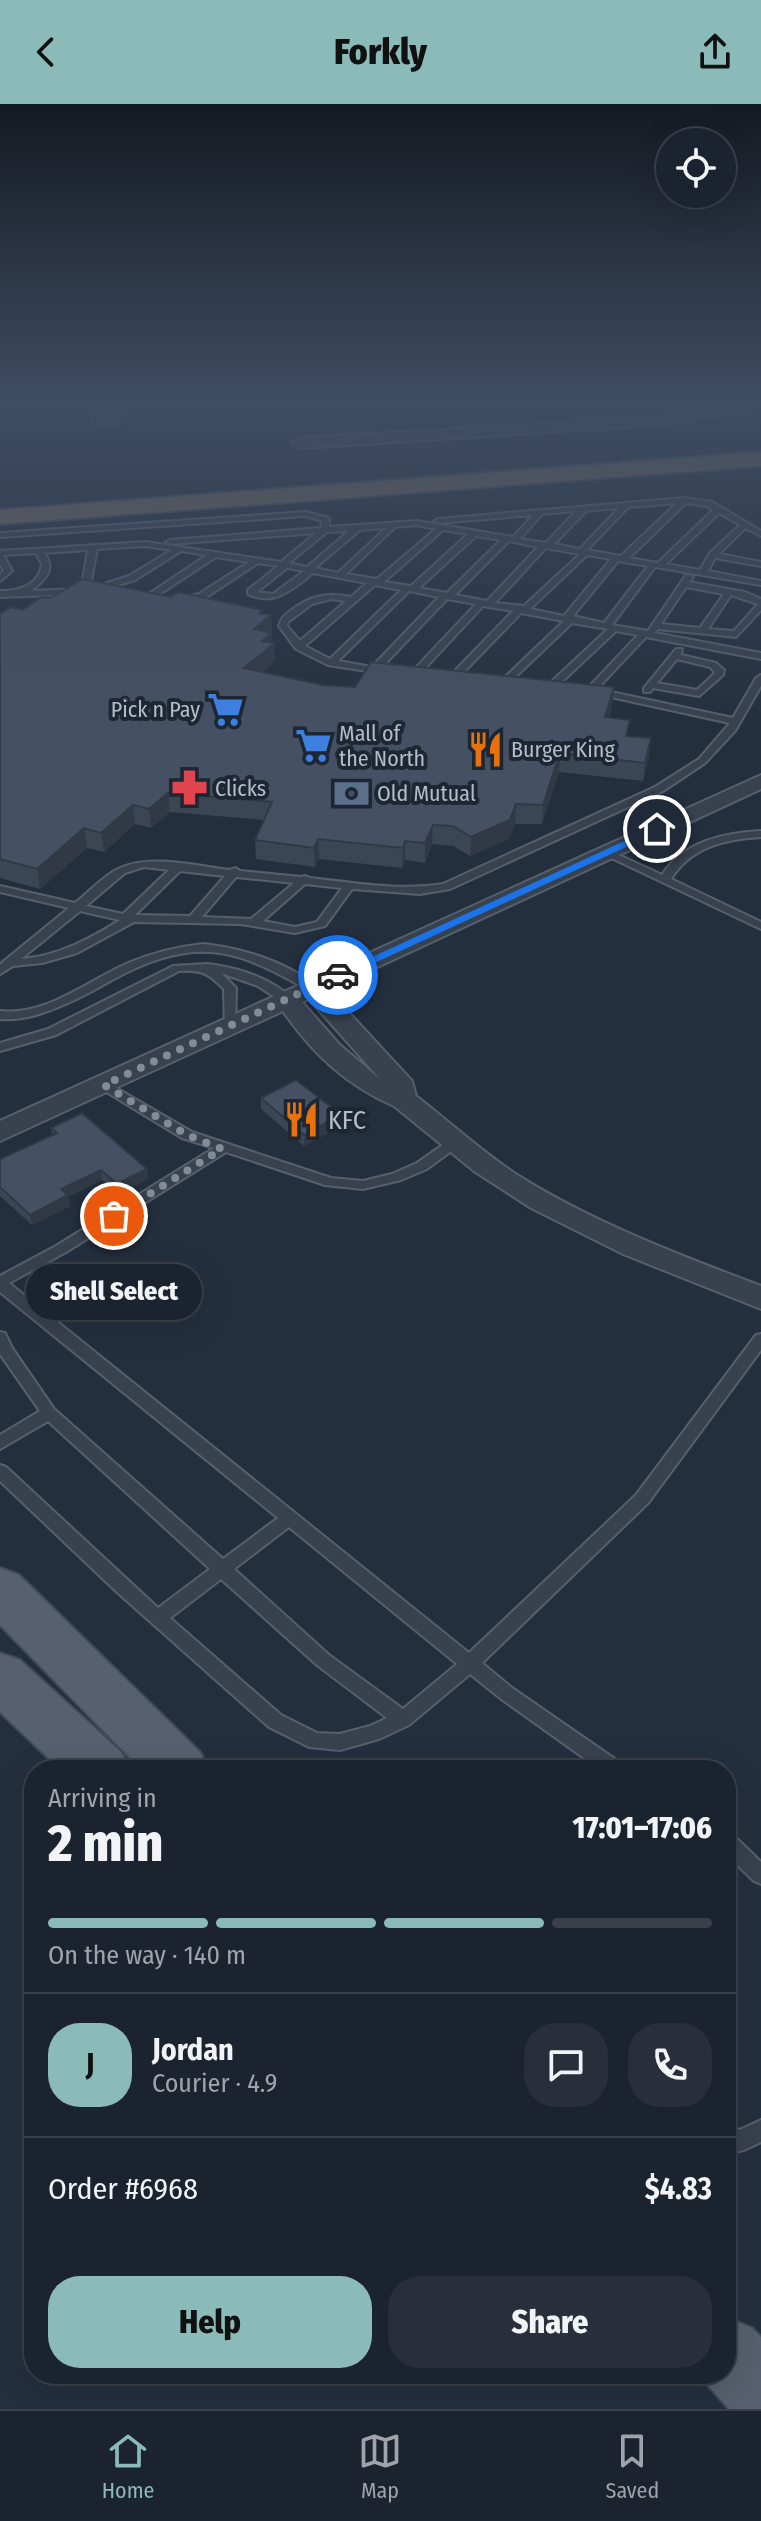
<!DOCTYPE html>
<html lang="en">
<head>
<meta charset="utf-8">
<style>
  body { margin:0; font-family:"Fira Sans Condensed",sans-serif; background:#282f3a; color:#f1f3f6; height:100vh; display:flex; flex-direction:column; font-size:30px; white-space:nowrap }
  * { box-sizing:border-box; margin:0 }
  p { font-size:26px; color:#a0a4aa }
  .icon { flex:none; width:44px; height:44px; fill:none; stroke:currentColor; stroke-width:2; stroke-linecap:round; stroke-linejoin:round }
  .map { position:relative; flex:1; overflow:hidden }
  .sheet { position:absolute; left:24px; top:1656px; width:712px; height:624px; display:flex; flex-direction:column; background:#1b232e; border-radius:32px; box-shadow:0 8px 32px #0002,0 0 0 2px #39404a }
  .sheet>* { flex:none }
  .tools { position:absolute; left:656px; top:24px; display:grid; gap:16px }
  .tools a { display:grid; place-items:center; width:80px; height:80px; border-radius:50%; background:#1b232e; box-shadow:0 8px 32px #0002,0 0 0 2px #39404a; font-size:40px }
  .pin { position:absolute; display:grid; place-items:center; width:68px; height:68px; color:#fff; margin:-34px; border:4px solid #fff; border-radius:50%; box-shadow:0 2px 8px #0007 }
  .courier { position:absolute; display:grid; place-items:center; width:80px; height:80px; margin:-40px; border:6px solid #1a73e8; border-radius:50%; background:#fff; color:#222; box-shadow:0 2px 10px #0007 }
  .bubble { position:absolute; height:56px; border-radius:28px; background:#1b232e; box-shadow:0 8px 32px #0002,0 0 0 2px #39404a; font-size:26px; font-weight:800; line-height:56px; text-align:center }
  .summary em { font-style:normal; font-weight:800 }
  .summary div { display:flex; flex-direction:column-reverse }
  .summary { display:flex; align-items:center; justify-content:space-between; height:136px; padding:0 24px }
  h1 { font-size:52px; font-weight:800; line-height:60px }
  .bar { display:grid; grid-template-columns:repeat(4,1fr); gap:12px 8px; align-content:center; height:96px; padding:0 24px }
  .bar i { height:10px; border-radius:6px; background:#39404a }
  .bar .current { background:#8bbbb9 }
  .bar p { grid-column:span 4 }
  .line { display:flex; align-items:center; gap:20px; padding:0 24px; border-top:2px solid #39404a }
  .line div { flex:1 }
  .round { display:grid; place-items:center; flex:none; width:84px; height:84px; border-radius:32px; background:#282f3a }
  .action { display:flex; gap:16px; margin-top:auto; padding:16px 24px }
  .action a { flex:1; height:92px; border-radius:32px; background:#8bbbb9; color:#111; font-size:32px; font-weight:800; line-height:92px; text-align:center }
  .action a+a { background:#282f3a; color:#f1f3f6 }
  header { display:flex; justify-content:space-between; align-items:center; height:104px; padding:0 24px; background:#8bbbb9; color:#111; font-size:36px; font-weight:800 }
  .menu { display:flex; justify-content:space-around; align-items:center; height:112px; border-top:2px solid #39404a; background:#1b232e; font-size:22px; color:#a0a4aa }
  .menu a { display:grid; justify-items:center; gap:4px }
  .menu .current { color:#8bbbb9 }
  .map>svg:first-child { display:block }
</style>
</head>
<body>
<header><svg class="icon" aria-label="back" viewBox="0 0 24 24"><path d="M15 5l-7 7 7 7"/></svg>Forkly<svg class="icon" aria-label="share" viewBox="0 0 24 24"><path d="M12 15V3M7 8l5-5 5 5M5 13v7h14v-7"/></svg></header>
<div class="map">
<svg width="761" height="2305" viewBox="0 0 761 2305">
  <rect width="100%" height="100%" fill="#242f3e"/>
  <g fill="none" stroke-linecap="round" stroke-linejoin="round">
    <defs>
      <path id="service" d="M 684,394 L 712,398 L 761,427 L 761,432 L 745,424 L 719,450 L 761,458 L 761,462 L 715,454 L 708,467 L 761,477 L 761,481 L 655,463 L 612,521 L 648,527 L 686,471 L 689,471 L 693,473 L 689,478 L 745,488 L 761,495 L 761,506 L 736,533 L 658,525 L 655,529 L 761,549 L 761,555 L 646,533 L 597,585 L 733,614 L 756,574 L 761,571 L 761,582 L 735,627 L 705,659 L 663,687 L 450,785 L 420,790 L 352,785 L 325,822 L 295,829 L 241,820 L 134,818 L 77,849 L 42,859 L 13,862 L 0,870 L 0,861 L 4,857 L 69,804 L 0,788 L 0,782 L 75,799 C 89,788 104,771 120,764 C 151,750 197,762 230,766 L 235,764 L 240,767 L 301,773 L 305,772 L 310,774 C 354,779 399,787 443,780 L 655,683 L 699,655 L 730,619 L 588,588 L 588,584 L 638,531 L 616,527 L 554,585 L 548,585 L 548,581 L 608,525 L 572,519 L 506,582 L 500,582 L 500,578 L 564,517 L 521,509 L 455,577 L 449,577 L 449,573 L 513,507 L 483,502 L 416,574 L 410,574 L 410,570 L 476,500 L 447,495 L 380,565 L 387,566 L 387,570 L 328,561 L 296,545 L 279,522 C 281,514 284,512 290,507 C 310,492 326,488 351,493 L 367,479 L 313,469 C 293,485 274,503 248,490 L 248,486 L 278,462 L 258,459 L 205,494 L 185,499 L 181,496 L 182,494 L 199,490 L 249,458 L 216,453 L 152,495 L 148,492 L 149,490 L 207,451 L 181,447 L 135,476 L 98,487 L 94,485 L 95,483 L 129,472 L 172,446 L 146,442 L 97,445 L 89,487 L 85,490 L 81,487 L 88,446 L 44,449 C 57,465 45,476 31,487 L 77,485 L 81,488 L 80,490 L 0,493 L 0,487 C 19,487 39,482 42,460 L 36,449 L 3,451 L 12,467 L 0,477 L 0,470 L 4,467 L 0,460 L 0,447 L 146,438 L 281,458 L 316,429 L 170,440 L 166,438 L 170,436 L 321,424 L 322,417 L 306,412 L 0,433 L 0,429 L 306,408 L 329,414 L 329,423 L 417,417 L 513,433 L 533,411 L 438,419 L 434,417 L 438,415 ZM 677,399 L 621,452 L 587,446 L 628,403 ZM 686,399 L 707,402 L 713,406 L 658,459 L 629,454 ZM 619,404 L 580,445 L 554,440 L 586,407 ZM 576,407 L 546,439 L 520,435 L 542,410 ZM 719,409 L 740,421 L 710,449 L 700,466 L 666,460 ZM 417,421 L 436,425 L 377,475 L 346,470 L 395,423 ZM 386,424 L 338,469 L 315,464 L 360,426 ZM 443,426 L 468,430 L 411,482 L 384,478 ZM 349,427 L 307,463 L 289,459 L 327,428 ZM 476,432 L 501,436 L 447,489 L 419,484 ZM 509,437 L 538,443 L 487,497 L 455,491 ZM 546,444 L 580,450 L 524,502 L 495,499 ZM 587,451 L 611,455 L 564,512 L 530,505 ZM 618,457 L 648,462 L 604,519 L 573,512 ZM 287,464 L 304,467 L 273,490 L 257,488 ZM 375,481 L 401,486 L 330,555 L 305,542 ZM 686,483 L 724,490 L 700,524 L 661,520 ZM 409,487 L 439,493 L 372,563 L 338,557 ZM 731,491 L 758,500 L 734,527 L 708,525 ZM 331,495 L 346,497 L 300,537 L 287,522 L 288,518 L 312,500 ZM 144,763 L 169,766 L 123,810 L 86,802 L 125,769 ZM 180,767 L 225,772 L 190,812 L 135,811 ZM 236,773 L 294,779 L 251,815 L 202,813 ZM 305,780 L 342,784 L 317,818 L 295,823 L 263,817 ZM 80,807 L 120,816 C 90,835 58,852 21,855 Z
        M 676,545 L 682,545 L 681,551 L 716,559 L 724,566 L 723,571 L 699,592 L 653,584 L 650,588 L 644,588 L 644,584 ZM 677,555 L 710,563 L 714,567 L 714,570 L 697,586 L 657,579 Z
        M 761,727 L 761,733 C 725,735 691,743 671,775 L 761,818 L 761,825 L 601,749 L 602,747 L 610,747 L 662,771 C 684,737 723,729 761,727 Z
        M 203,840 C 242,844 288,858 318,884 L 316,886 L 308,886 C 244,850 207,833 136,864 C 113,874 93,888 70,898 C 48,908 25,917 0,915 L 0,907 C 46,912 86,878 126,860 C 151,849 176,843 203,840 Z
        M 208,860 C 239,864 271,874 294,896 L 292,899 L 284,899 L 258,882 L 221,869 L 236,884 L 235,925 L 229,929 L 225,928 L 224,885 C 208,869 202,866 179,867 L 56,931 L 0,947 L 0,939 L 48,925 L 173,862 Z
        M 104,977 L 192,1028 L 331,1074 L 363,1077 L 392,1070 L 417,1059 L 450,1036 L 455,1035 L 462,1039 L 427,1065 L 401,1076 L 363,1085 L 325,1081 L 226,1048 L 66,1148 L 9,1179 L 469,1549 L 636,1391 L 756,1231 L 761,1230 L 761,1246 L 648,1399 L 482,1559 L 512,1584 L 622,1660 L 625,1666 L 601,1666 L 500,1594 L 470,1570 L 409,1621 L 379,1635 L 340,1646 L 309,1643 L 269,1623 L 117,1488 L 0,1377 L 0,1361 L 6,1363 L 158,1504 L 210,1465 L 48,1317 L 0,1345 L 0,1331 L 40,1307 L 0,1250 L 0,1228 L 5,1229 L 12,1244 L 54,1305 L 223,1455 L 278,1414 L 0,1188 L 0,1172 L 56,1142 L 214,1044 L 182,1034 L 100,984 L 98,981 ZM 289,1423 L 457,1560 L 403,1605 L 329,1551 L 234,1465 ZM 221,1475 L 317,1561 L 387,1614 L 370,1622 L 340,1630 L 317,1629 L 281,1611 L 170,1514 Z
        M 726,1728 L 733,1731 L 761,1758 L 761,1780 L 754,1777 L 726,1750 Z
        M 761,2016 L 761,2038 L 744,2046 L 726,2050 L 726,2028 L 742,2025 Z"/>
      <path id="minor" d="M 761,297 L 761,305 L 656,321 L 300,344 L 292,339 L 300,334 L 656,313 Z
        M 761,671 L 761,685 L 328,886 L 412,977 L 416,992 C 451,1019 484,1050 522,1074 C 597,1120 679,1151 761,1182 L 761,1205 L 623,1150 L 531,1104 L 474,1067 L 394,1002 C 346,981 313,950 283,907 L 0,1037 L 0,1017 ZM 309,895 L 381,976 L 340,941 L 302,898 Z"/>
      <path id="primary" d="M 0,1464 L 19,1471 L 200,1648 L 209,1666 L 142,1666 L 0,1521 Z
        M 0,1549 L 20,1556 L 121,1648 L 130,1666 L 61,1666 L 0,1608 Z
        M 726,2213 L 752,2224 L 761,2233 L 761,2305 L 729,2305 L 698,2270 L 726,2270 Z"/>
      <path id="motorway" d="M 761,348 L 761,362 L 0,420 L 0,406 Z"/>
    </defs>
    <!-- service casing -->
    <use href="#service" stroke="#565f6c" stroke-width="4"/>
    <!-- minor casing -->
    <use href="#minor" stroke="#565f6c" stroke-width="4"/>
    <!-- primary casing -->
    <use href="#primary" stroke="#414a57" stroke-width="4"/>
    <!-- motorway casing -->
    <use href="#motorway" stroke="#434c59" stroke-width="4"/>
    <!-- service -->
    <use href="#service" fill="#38414e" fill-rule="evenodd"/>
    <!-- minor -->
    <use href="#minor" fill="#38414e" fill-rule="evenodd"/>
    <!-- primary -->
    <use href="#primary" fill="#56606e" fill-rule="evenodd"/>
    <!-- motorway -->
    <use href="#motorway" fill="#746855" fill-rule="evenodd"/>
  </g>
  <!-- wall -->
  <path fill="#3b4654" d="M 128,297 L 123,323 L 90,323 L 89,316 Z
    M 171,493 L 262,506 L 262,509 L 271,511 L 272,539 L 275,557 L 262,568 L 323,581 L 355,583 L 614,583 L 612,601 L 609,614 L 629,632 L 651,634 L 649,653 L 643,677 L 559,668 L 542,720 L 515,720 L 509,735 L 470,752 L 453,742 L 432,740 L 425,759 L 405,756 L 402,764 L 319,755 L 315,763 L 256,755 L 255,736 L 264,716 L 170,708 L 151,724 L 135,720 L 104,748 L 87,744 L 40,785 L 0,774 L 0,510 L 22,506 L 50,494 Z
    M 261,994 L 335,1006 L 336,1025 L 304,1042 L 261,1005 Z
    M 51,1024 L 147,1065 L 148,1075 L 118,1090 L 102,1076 L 68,1093 L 70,1102 L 32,1121 L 0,1092 L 0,1055 L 52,1031 Z"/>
  <!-- shaded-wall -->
  <path fill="#303945" d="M 126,297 L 128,297 L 123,323 L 123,316 Z
    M 262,506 L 263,518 L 271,511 L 272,541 L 275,539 L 275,557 L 245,582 L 244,564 L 254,525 L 259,509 Z
    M 614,583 L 612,601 L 603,632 L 605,613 Z
    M 651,634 L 649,653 L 643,677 L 645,659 Z
    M 560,649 L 559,668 L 542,720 L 543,701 Z
    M 168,689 L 170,708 L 151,724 L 149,705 Z
    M 516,700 L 515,720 L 509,735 L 470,752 L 471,733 Z
    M 133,701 L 135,720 L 104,748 L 101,729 Z
    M 433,721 L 432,740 L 425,759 L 425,739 Z
    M 84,724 L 87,744 L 40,785 L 37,765 Z
    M 318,735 L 319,755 L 315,763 L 314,744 Z
    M 405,737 L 405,756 L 402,764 L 403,744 Z
    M 335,1006 L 336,1025 L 304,1042 L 304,1031 L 329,1008 Z
    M 147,1065 L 148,1075 L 118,1090 L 117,1080 Z
    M 101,1066 L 102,1076 L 68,1093 L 70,1102 L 32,1121 L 30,1111 L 61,1085 Z"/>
  <!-- building -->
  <path fill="#455162" stroke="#303945" stroke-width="2" d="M 95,297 L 126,297 L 123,316 L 89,316 Z
    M 83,475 L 171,493 L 178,488 L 262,506 L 259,509 L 271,511 L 254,525 L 272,529 L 262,537 L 275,539 L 244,564 L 323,581 L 355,583 L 371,558 L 614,583 L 605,613 L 630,616 L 626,632 L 651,634 L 645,659 L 560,649 L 543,701 L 516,700 L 510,716 L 471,733 L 453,722 L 433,721 L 425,739 L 405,737 L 403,744 L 318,735 L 314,744 L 255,736 L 272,698 L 168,689 L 149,705 L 133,701 L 101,729 L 84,724 L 37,765 L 0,755 L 0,510 L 11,503 L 22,506 L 42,493 L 50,494 Z
    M 296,976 L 335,1006 L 329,1008 L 336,1013 L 304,1031 L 261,994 Z
    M 82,1009 L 147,1065 L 117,1080 L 101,1066 L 61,1085 L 68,1091 L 30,1111 L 0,1083 L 0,1055 L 57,1029 L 51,1024 Z"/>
  <!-- sky -->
  <linearGradient id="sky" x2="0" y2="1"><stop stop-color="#141a22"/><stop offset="0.48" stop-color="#3f4d63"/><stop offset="1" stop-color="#3f4d63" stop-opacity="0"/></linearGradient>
  <rect width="761" height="620" fill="url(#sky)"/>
  <!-- route -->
  <path fill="#1a73e8" d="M 657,722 L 661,727 L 342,874 L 333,871 Z"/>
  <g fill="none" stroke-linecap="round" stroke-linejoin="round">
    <!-- done -->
    <path stroke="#828b98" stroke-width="8" stroke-dasharray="0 14.4" d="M 114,1112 L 222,1045 L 187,1031 L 104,981 L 338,871"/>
  </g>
  <!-- icons -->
  <defs>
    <symbol id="supermarket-bare" viewBox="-9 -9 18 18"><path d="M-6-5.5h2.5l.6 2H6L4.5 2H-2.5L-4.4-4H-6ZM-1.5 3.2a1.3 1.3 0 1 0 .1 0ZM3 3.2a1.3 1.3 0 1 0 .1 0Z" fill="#3f7fe0" stroke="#1d2633" stroke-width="2.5" paint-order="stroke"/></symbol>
    <symbol id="restaurant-bare" viewBox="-9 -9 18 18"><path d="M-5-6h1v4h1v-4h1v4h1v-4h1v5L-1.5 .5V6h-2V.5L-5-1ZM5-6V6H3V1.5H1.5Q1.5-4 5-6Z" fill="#e8710a" stroke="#1d2633" stroke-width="2.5" paint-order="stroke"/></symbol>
    <symbol id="pharmacy-bare" viewBox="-9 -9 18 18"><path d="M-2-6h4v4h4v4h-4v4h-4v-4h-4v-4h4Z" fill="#e0444e" stroke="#1d2633" stroke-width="2.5" paint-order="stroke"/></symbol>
    <symbol id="bank-bare" viewBox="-9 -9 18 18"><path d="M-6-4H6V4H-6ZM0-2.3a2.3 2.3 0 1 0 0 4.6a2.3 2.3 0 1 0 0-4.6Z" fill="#5c6f8a" stroke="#1d2633" stroke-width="2.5" paint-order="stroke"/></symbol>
  </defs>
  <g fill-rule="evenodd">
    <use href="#supermarket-bare" x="200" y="580" width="51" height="51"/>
    <use href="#supermarket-bare" x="288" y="616" width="51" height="51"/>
    <use href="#restaurant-bare" x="460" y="620" width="51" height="51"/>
    <use href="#pharmacy-bare" x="164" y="658" width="51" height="51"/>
    <use href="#bank-bare" x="326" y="664" width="51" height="51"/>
    <use href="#restaurant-bare" x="276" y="990" width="51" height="51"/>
  </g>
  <g text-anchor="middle" stroke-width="8" stroke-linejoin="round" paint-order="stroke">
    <!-- far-poi labels -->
    <g font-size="22" fill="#b4bcc9" stroke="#1d2633" text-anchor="start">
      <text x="200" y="613" text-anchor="end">Pick n Pay</text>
      <text x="339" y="637">Mall of<tspan x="339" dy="25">the North</tspan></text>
      <text x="511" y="653">Burger King</text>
      <text x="215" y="692">Clicks</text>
      <text x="377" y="697">Old Mutual</text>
    </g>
    <!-- poi labels -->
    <g font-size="26" fill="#b4bcc9" stroke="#1d2633" text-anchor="start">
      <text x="328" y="1025">KFC</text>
    </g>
  </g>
</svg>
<div class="tools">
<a><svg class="icon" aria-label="locate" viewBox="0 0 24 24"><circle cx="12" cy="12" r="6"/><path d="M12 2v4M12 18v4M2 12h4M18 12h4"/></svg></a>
</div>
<div class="pin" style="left:114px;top:1112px;background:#ea580c"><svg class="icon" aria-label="bag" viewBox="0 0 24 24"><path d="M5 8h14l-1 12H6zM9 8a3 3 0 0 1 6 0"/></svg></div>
<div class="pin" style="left:657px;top:725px;background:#1f2937"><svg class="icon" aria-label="home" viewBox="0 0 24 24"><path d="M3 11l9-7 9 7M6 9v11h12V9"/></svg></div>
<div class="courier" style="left:338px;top:871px"><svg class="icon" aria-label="car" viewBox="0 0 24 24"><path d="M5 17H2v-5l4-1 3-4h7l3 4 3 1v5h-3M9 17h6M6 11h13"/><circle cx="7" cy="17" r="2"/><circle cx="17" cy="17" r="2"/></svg></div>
<div class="bubble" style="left:26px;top:1160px;width:176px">Shell Select</div>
<section class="sheet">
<div class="summary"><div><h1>2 min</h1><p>Arriving in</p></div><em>17:01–17:06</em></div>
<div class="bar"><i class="current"></i><i class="current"></i><i class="current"></i><i></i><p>On the way · 140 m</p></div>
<div class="line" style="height:144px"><b class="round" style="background:#8bbbb9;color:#111">J</b><div><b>Jordan</b><p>Courier · 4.9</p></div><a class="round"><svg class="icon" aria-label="chat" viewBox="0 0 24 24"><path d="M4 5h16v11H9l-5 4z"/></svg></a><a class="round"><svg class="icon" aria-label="phone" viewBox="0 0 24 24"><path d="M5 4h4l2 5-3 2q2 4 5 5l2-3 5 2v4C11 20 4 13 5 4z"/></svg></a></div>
<div class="line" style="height:104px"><div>Order #6968</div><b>$4.83</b></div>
<div class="action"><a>Help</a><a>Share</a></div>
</section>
</div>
<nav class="menu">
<a class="current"><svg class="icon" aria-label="home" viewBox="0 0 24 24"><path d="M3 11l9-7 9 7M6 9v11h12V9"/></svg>Home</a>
<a><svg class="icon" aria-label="map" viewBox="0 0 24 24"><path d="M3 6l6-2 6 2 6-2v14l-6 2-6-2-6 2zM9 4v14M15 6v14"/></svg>Map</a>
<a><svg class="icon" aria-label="saved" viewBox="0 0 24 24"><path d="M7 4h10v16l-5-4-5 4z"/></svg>Saved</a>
</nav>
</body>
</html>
